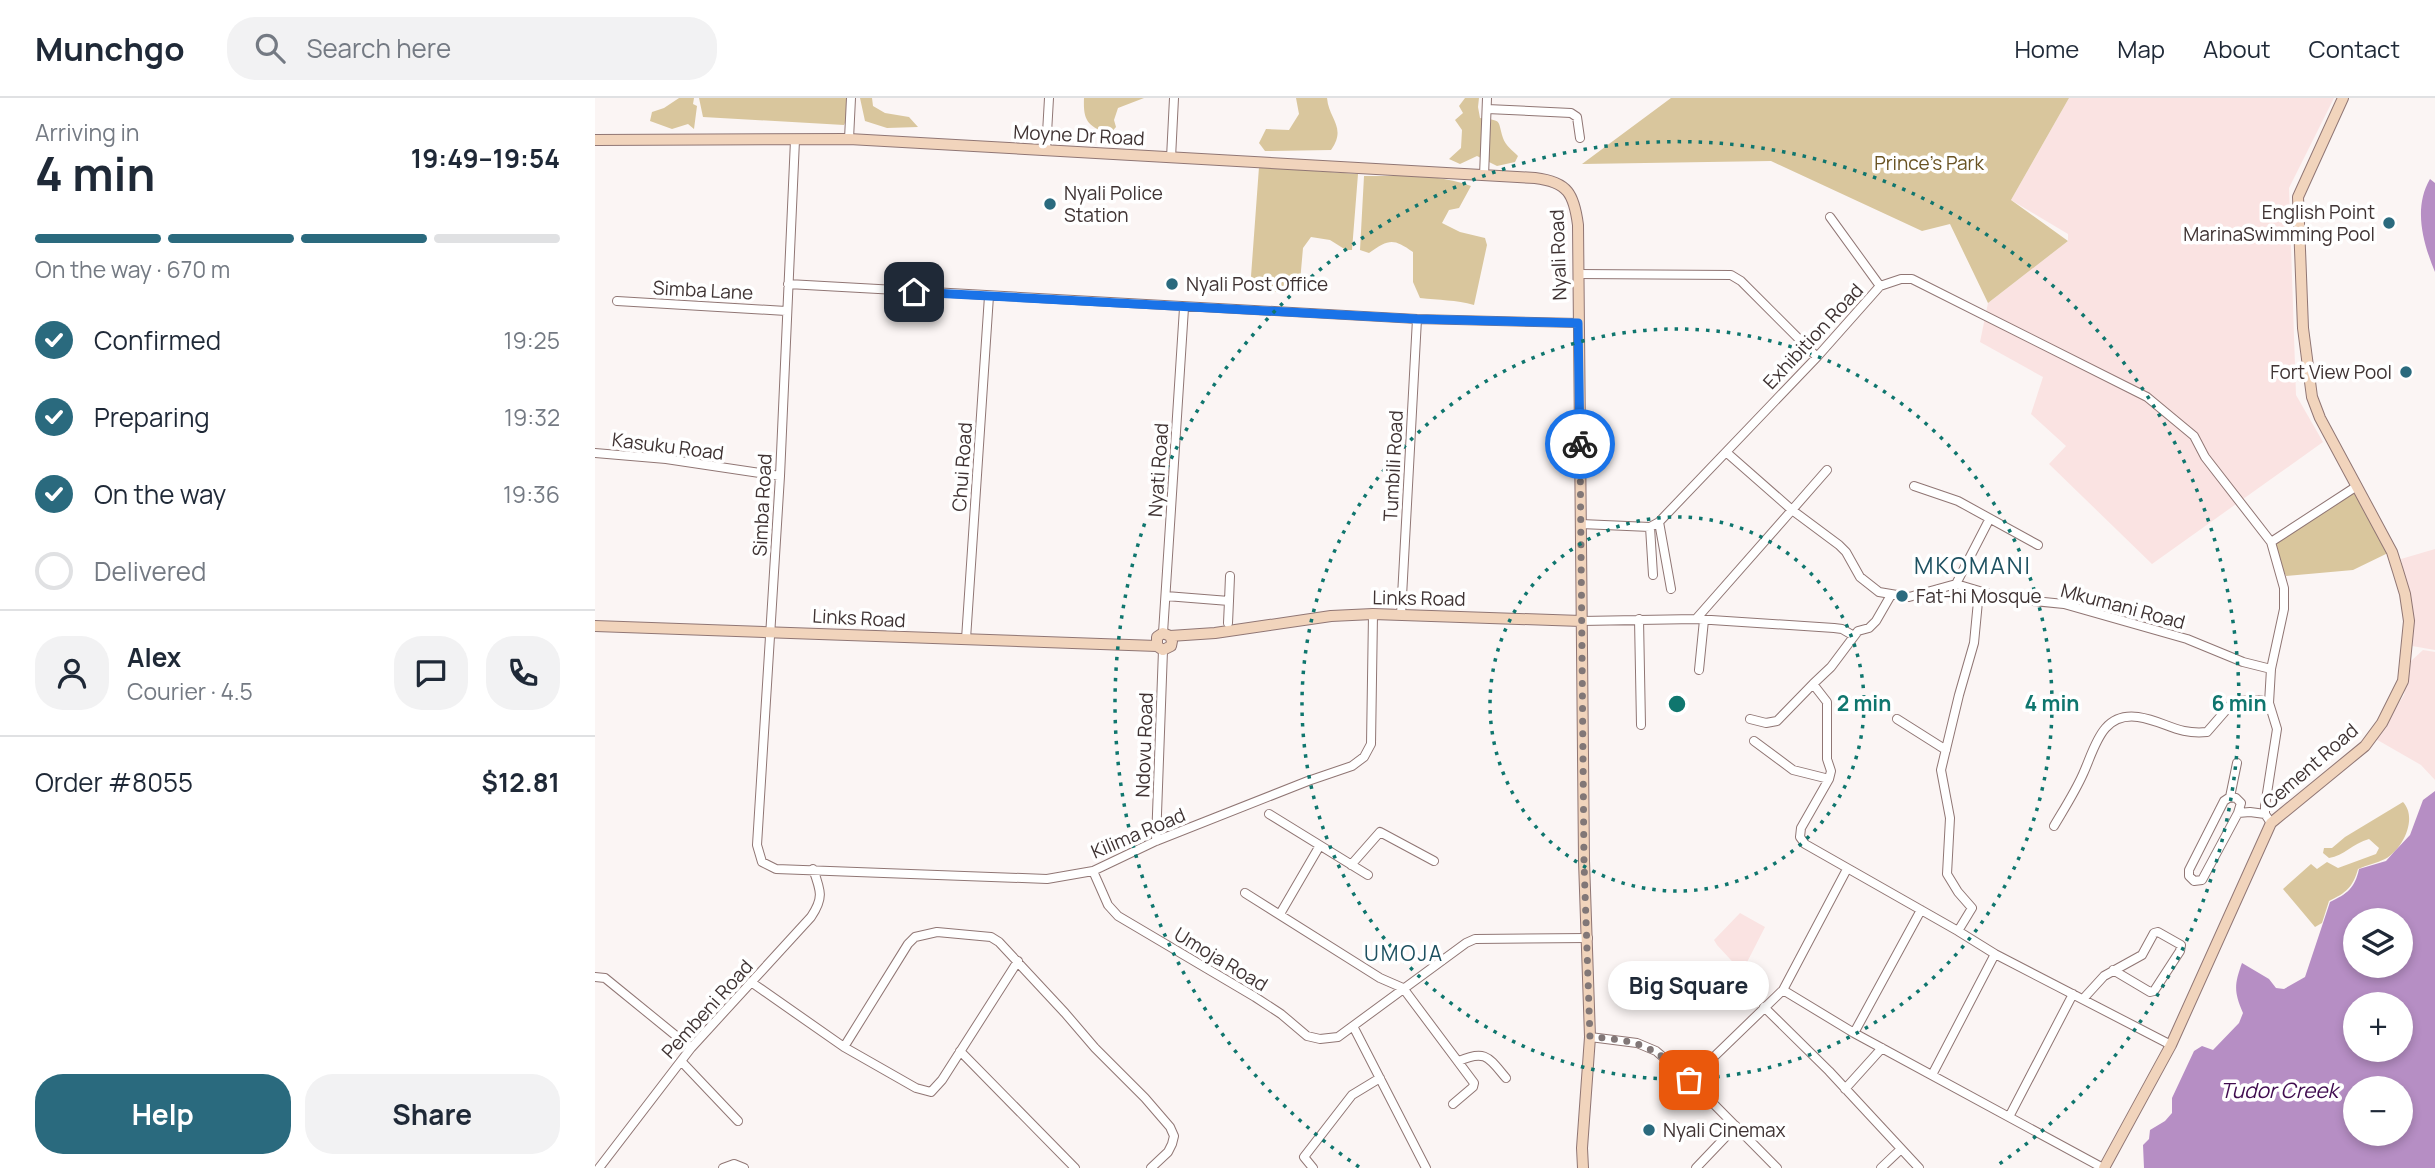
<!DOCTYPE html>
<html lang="en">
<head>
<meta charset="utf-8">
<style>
  body { margin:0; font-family:Manrope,sans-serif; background:#f2f2f3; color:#1f2937; height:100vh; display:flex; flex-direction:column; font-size:26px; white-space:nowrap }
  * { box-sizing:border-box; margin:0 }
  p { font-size:23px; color:#747a83 }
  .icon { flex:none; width:38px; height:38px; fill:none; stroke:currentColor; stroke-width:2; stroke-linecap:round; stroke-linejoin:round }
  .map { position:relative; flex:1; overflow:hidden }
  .side { display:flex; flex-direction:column; background:#fff; width:595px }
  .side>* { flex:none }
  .tools { position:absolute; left:1748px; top:810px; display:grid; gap:14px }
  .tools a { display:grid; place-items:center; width:70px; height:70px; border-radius:50%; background:#fff; box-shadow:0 4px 10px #0003; font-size:35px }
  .pin { position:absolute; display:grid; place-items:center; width:60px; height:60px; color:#fff; margin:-30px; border-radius:14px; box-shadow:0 4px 10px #0006 }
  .courier { position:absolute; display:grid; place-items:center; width:70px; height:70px; margin:-35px; border:5px solid #1a73e8; border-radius:50%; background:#fff; color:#222; box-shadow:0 2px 9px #0007 }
  .bubble { position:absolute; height:49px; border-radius:24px; background:#fff; box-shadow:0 4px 10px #0003; font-size:23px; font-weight:700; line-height:49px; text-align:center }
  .headline em { font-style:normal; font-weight:700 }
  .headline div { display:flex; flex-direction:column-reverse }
  .headline { display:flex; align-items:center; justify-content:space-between; height:119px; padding:0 35px }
  h1 { font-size:46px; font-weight:700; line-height:52px }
  .bar { display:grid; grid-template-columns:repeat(4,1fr); gap:10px 7px; align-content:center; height:84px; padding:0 35px }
  .bar i { height:9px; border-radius:5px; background:#e0e1e3 }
  .bar .active { background:#2a6a7e }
  .bar p { grid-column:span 4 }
  .line { display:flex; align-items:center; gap:18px; padding:0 35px; border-top:2px solid #e0e1e3 }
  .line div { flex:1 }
  .round { display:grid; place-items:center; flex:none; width:74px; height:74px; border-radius:28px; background:#f2f2f3 }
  ol { padding:0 35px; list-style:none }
  li { display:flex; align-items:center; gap:21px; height:77px }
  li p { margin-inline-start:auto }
  li .icon { padding:7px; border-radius:50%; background:#2a6a7e; color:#fff; stroke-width:4 }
  li:last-child { color:#747a83 }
  li i { width:38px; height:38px; border:4px solid #e0e1e3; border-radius:50% }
  .button { display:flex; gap:14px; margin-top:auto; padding:14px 35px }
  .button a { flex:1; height:80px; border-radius:28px; background:#2a6a7e; color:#fff; font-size:28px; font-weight:700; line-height:80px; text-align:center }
  .button a+a { background:#f2f2f3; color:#1f2937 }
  header { display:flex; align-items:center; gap:42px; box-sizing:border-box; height:98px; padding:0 35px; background:#fff; border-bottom:2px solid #e0e1e3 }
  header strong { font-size:33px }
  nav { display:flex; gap:38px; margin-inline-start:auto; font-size:24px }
  .search { width:490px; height:63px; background:#f2f2f3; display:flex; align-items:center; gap:18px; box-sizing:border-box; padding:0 24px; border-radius:28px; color:#747a83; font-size:26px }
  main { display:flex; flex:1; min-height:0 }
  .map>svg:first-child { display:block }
</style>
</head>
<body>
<header>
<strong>Munchgo</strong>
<div class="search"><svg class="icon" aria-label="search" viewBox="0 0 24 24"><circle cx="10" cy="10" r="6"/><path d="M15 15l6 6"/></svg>Search here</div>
<nav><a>Home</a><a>Map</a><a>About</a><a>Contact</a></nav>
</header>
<main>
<section class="side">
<div class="headline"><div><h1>4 min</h1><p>Arriving in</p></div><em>19:49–19:54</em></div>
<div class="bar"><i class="active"></i><i class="active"></i><i class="active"></i><i></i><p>On the way · 670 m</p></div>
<ol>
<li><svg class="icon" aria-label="check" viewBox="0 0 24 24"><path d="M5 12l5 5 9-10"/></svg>Confirmed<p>19:25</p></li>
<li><svg class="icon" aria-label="check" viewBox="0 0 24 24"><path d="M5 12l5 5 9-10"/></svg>Preparing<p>19:32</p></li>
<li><svg class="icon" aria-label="check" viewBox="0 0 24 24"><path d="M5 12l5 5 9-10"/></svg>On the way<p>19:36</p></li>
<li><i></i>Delivered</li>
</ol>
<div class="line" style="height:126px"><a class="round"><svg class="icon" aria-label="person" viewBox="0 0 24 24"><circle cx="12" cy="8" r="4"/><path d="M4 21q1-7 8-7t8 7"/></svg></a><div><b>Alex</b><p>Courier · 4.5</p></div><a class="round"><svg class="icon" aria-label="chat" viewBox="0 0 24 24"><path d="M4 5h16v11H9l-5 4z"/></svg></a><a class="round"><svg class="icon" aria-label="phone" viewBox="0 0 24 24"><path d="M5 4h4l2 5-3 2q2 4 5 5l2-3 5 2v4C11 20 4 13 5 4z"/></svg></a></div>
<div class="line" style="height:91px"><div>Order #8055</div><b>$12.81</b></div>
<div class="button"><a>Help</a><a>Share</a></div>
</section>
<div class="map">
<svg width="1840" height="1070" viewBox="0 0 1840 1070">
  <rect width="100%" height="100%" fill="#fbf5f4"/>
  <!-- built -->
  <path fill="#fae3e2" d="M 1474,0 L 1739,0 L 1694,90 L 1701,297 L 1728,344 L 1557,466 L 1454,366 L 1471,348 L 1436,316 L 1448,279 L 1385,244 L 1393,205 L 1473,143 L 1473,136 L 1416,102 Z
    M 1840,451 L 1840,552 L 1817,548 L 1819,522 L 1806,461 Z
    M 1828,552 L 1840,554 L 1840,682 L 1826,667 L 1779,640 L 1792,624 L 1809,597 L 1816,563 Z
    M 1145,815 L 1170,829 L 1147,874 L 1122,847 L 1119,842 Z"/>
  <!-- green -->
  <path fill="#d9c69d" d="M 84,0 L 99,0 L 98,6 L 102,8 L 99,31 L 93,26 L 77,31 L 55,23 L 57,14 L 69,10 Z
    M 104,0 L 252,0 L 251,23 L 249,27 L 108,19 Z
    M 265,0 L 277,0 L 278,8 L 290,15 L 314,19 L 323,29 L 292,30 L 270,23 Z
    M 489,0 L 549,0 L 523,10 L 519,22 L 521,29 L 514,37 C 493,27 488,24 489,0 Z
    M 701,0 L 732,0 C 734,22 752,29 736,52 L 670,53 L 664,45 L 671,31 L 694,32 L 704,16 Z
    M 870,0 L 884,0 L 883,9 L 885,20 C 908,23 902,21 908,40 C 910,47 918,53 923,58 L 920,64 L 902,68 L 882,58 L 865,66 L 854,61 L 866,50 L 867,32 L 860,22 L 868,15 L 864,8 Z
    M 1076,0 L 1474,0 L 1416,102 L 1473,143 L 1393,205 L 1355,126 L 1327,133 L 1176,63 L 987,66 Z
    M 664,69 L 763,76 L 757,152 L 751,152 L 735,142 L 716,139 L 708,150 L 704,195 L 655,192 Z
    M 769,78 C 805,78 841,75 876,88 L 864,110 L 854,112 L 847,125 L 865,134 L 890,140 L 892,147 L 879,207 C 861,202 844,202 825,200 L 818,184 L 818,154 C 798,140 794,141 774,155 L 765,152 Z
    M 1763,389 L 1793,455 L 1758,472 L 1691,478 L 1676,444 Z
    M 1808,704 C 1823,720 1808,751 1790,761 C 1782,765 1772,767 1763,771 C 1758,789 1751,795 1734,803 L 1727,825 L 1720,829 L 1688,791 L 1716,766 L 1722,771 L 1732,764 L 1743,770 L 1781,756 L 1784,750 L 1774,741 C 1758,745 1749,758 1734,760 L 1728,755 L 1729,750 L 1737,750 L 1750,739 Z"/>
  <!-- water -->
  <path fill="#b68ec4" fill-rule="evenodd" d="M 1835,81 L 1840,85 L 1840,174 C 1828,145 1818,110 1835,81 Z
    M 1840,693 L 1840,1070 L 1549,1070 L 1548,1047 L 1554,1041 L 1555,1032 L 1570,1023 L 1577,1015 L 1577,1000 L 1599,953 L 1607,948 L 1618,952 L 1644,925 L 1648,915 C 1639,894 1639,887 1647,865 L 1674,881 L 1681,890 L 1689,891 L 1710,879 L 1735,804 C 1752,796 1760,790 1764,771 L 1791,763 L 1800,753 L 1815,737 L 1828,702 ZM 1760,822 L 1806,822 L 1806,868 L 1760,868 ZM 1760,906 L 1806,906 L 1806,952 L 1760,952 ZM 1760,990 L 1806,990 L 1806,1036 L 1760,1036 Z"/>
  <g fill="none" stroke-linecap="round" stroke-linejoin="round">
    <defs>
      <path id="street" d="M 892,11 L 976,15 L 982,19 L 985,40
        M 254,41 L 256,0
        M 200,42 L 185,378 L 162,747 L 167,764 L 181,771 L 452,781 L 498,773 L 561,743 L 713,683 L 757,668 L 769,659 L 776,646 L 778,516
        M 451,53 L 454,0
        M 576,60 L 579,0
        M 889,78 L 892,0
        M 1235,119 L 1285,188
        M 983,176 L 1136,177 L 1146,183 L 1222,259
        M 193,186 L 822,221 L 983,225
        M 22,203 L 191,213
        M 0,355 L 71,361 L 185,378
        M 1232,372 L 1197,412 L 1244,447 L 1251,454 L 1265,479 L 1284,494 L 1314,499 L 1361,486 L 1408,500 L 1469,506 L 1592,541 L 1648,564 L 1676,571
        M 1319,388 L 1363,403 L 1443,447
        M 1064,424 L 1076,491
        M 986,426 L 1055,429 L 1064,424 L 1222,259 L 1285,188 L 1306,181 L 1317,181 L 1552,299 L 1599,338 L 1610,359 L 1676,444
        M 1055,429 L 1058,477
        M 1361,486 L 1394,422
        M 1296,497 L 1281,523 L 1274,530 L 1263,533 L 1236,569 L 1218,586 L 1232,604 L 1232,661 L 1236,673 L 1234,681 L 1206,730 L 1205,739 L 1210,746 L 1363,833 L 1400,856 L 1576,947
        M 571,498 L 634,503 L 633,525
        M 634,503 L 635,478
        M 806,517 L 822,221
        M 1044,521 L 1046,627
        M 1101,521 L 1239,530 L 1247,531 L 1259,538
        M 986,523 L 1101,521 L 1197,412 L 1131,354
        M 568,535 L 589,210
        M 371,541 L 394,198
        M 1104,572 L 1109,522
        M 1674,605 L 1676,571 L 1689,511 L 1689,490 L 1676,444 L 1762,388
        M 1155,621 L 1171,625 L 1182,623 L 1218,586
        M 1302,621 L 1351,652
        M 1159,643 L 1198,672 L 1234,681
        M 1635,699 L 1642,665
        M 1643,715 L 1646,705 L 1641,700 L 1635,699 L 1629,703 L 1594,772 L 1594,778 L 1599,783 L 1607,782 L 1643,715 L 1655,714 L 1670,716
        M 674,716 L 773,777
        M 1459,728 C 1469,711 1480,694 1488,676 C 1500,650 1506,614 1543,619 C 1570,623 1582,637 1612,634 L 1639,603 L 1665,602 L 1674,605 L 1682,631 L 1670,708 L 1670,716 L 1676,725
        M 561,743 L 568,552
        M 756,767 L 785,734 L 839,763
        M 498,773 L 513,807 L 523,818 L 660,899 L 686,916 L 712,938 L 725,941 L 743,939 L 758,928
        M 650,795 L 785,880 L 808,890 L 879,985 L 878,989 L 858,1006
        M 685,816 L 724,749
        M 1363,833 L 1377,810 L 1363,794 L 1352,776 L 1355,720 L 1346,672 L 1364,597 L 1379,545 L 1384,493
        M 0,879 L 10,880 L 96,950
        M 156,884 L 249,949 L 321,990 L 336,994 L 347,982 L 423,863
        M 1188,892 L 1259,935 L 1508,1070
        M 1488,901 L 1509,878 L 1547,857 L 1559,835 L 1563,834 L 1586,847 L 1585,853 L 1559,893 L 1555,894 L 1518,872
        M 1169,909 L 1234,973 L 1324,1070
        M 1259,935 L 1326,812
        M 995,939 L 1042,945 L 1061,953 L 1095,982 L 1182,1070
        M 249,949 L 313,846 L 320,839 L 342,834 L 396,839 L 404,844 L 470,915 L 500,950 L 550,1000 L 575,1029 L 579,1038 L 577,1046 L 573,1054 L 556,1070
        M 365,953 L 480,1070
        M 86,963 L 143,1023
        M 864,963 C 891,951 894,960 911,980
        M 1337,977 L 1400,856
        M 1095,982 L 1188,892 L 1252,771
        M 1250,991 L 1287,950
        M 1414,1019 L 1478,896
        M 4,1070 L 96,950 L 216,819 C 229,800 226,793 218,771
        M 128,1070 L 139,1066 L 149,1070
        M 718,1070 L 709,1059 L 757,997 L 785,980
        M 831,1070 L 758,928 L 871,845 L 880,841 L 993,840
        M 1101,1070 L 1141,1028
        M 1286,1070 L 1306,1051"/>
      <path id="secondary" d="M 0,42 L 254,41 L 940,80 C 973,84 979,96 983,127 L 989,763 L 995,939 L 987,1050 L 988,1070
        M 0,528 L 562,548
        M 575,538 L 577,543 L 576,548 L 568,552 L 562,548 L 562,539 L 568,535 L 575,538 L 620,535 L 736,518 L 778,516 L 986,523
        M 1509,1070 L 1576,947 L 1676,725 L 1770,648 L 1787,625 L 1808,583 L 1814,523 L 1810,496 L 1803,473 L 1797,454 L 1725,320 L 1717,299 L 1708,230 L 1703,99 L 1748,0"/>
    </defs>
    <!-- street casing -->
    <use href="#street" stroke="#907674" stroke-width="10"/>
    <!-- secondary casing -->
    <use href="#secondary" stroke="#907674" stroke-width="12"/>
    <!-- street -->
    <use href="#street" stroke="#fff" stroke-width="8"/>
    <!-- secondary -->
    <use href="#secondary" stroke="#f1d4bc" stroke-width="10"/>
  </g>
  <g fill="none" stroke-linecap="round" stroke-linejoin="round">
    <!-- done -->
    <path stroke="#817777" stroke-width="7" stroke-dasharray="0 12.6" d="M 985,346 L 989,764 L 995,939 C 1043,942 1060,948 1094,982"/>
    <!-- route -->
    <path stroke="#1a73e8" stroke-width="9" d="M 319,194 L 822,221 L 983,225 L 985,346"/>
  </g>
  <!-- distance rings -->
  <g fill="none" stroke="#0f766e" stroke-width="3.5" stroke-dasharray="3.5 7">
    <circle cx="1082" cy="606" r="187"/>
    <circle cx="1082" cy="606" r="375"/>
    <path d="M764 1069A562 562 0 1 1 1400 1069"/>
  </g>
  <!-- markers -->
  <g fill="#2a6a7e" stroke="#fff" stroke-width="2.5">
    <circle cx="455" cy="106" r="7"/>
    <circle cx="1794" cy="125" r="7"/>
    <circle cx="577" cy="186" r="7"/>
    <circle cx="1811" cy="274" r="7"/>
    <circle cx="1307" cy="498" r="7"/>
    <circle cx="1054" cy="1032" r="7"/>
  </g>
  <g text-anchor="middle" stroke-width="7" stroke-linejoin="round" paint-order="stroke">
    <!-- street labels -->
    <g font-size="19" fill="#3f3333" stroke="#fff">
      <text transform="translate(484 37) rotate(3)" y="7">Moyne Dr Road</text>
      <text transform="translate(963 157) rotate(-92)" y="7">Nyali Road</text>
      <text transform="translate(108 192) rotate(3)" y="7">Simba Lane</text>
      <text transform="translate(1218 238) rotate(-47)" y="7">Exhibition Road</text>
      <text transform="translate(73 348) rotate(7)" y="7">Kasuku Road</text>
      <text transform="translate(798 368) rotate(-87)" y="7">Tumbili Road</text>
      <text transform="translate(367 369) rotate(-86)" y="7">Chui Road</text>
      <text transform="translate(563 372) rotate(-86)" y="7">Nyati Road</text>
      <text transform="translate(167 407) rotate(-87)" y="7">Simba Road</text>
      <text transform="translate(824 500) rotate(1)" y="7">Links Road</text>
      <text transform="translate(1528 508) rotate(15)" y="7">Mkumani Road</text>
      <text transform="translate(264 520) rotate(3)" y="7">Links Road</text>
      <text transform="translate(549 647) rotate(-88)" y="7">Ndovu Road</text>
      <text transform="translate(1715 668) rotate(-41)" y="7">Cement Road</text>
      <text transform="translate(543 735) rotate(-23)" y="7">Kilima Road</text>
      <text transform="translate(626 861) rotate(31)" y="7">Umoja Road</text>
      <text transform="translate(112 911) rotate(-48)" y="7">Pembeni Road</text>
    </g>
    <!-- park labels -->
    <g font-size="19" fill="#695323" stroke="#fff">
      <text x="1334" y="72">Prince's Park</text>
    </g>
    <!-- poi labels -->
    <g font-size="19" fill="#3f3333" stroke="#fff" text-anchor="start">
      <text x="469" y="102">Nyali Police<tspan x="469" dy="22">Station</tspan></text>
      <text x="1780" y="121" text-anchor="end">English Point<tspan x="1780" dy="22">MarinaSwimming Pool</tspan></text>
      <text x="591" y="193">Nyali Post Office</text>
      <text x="1797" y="281" text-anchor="end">Fort View Pool</text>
      <text x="1321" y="505">Fat-hi Mosque</text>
      <text x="1068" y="1039">Nyali Cinemax</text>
    </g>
    <!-- neighbourhood labels -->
    <g font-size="21" letter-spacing="2" fill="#1e5161" stroke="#fff">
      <text x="809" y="863">UMOJA</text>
    </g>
    <!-- water labels -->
    <g font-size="21" font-style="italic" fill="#400c4f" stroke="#fff">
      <text x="1684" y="1000">Tudor Creek</text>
    </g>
    <!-- quarter labels -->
    <g font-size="23" letter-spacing="2" fill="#1e5161" stroke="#fff">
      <text x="1378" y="476">MKOMANI</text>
    </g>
  </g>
  <circle cx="1082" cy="606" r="10" fill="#0f766e" stroke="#fff" stroke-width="3.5"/>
  <g font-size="21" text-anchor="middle" font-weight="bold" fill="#0f766e" stroke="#fff" stroke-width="7" stroke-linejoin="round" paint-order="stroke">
    <text x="1269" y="613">2 min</text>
    <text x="1457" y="613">4 min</text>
    <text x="1644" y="613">6 min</text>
  </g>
</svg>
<div class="tools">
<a><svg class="icon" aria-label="layers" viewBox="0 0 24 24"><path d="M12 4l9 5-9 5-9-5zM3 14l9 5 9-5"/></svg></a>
<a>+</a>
<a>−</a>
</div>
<div class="pin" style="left:1094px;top:982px;background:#ea580c"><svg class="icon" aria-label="bag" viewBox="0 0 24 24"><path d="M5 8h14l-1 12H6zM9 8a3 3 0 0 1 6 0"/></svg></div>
<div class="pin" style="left:319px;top:194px;background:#1f2937"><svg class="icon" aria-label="home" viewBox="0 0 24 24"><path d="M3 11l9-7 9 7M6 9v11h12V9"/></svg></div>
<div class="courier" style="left:985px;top:346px"><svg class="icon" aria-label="bike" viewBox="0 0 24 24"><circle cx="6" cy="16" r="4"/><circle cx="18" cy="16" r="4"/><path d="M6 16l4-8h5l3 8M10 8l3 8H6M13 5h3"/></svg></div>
<div class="bubble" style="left:1013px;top:863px;width:161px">Big Square</div>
</div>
</main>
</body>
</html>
